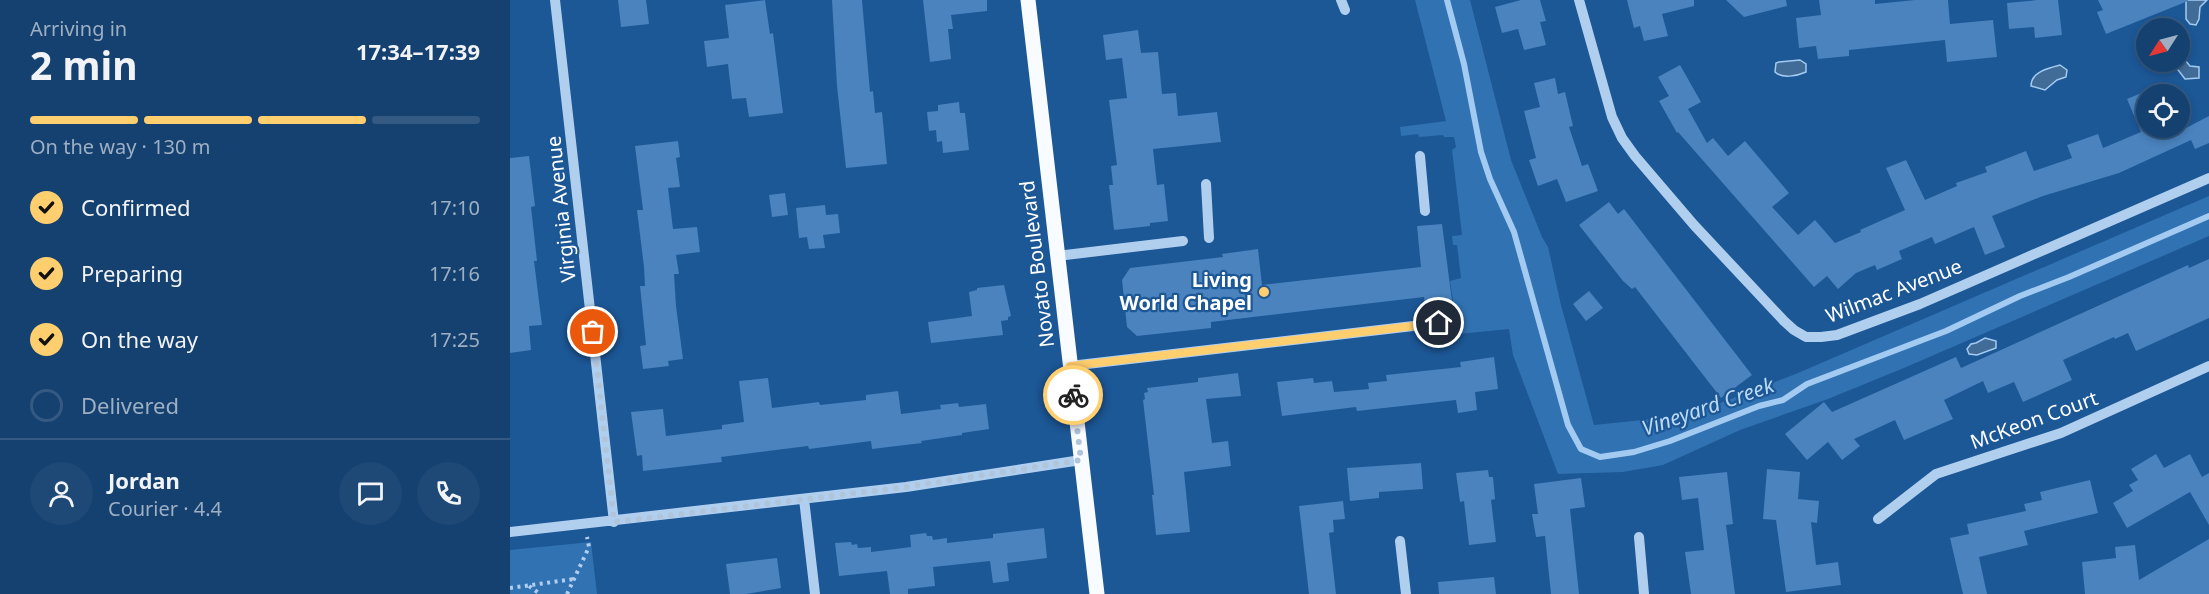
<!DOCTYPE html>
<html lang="en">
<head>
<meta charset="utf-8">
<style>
  body { margin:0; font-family:"Noto Sans",sans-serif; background:#1e4875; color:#f1f3f6; height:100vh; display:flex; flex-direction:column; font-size:22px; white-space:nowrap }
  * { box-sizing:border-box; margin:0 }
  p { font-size:20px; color:#9dafc3 }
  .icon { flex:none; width:33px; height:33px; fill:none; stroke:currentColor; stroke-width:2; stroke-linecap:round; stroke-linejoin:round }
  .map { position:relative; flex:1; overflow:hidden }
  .panel { display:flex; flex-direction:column; background:#154170; width:510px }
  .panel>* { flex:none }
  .needle { width:39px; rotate:234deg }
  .buttons { position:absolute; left:1626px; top:18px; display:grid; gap:12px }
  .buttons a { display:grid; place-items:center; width:54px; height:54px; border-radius:50%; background:#154170; box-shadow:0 3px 9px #0003,0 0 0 2px #345a83; font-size:30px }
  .pin { position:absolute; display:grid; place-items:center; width:51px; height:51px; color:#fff; margin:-26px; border:3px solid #fff; border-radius:50%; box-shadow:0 2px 6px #0007 }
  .courier { position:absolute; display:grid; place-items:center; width:60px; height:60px; margin:-30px; border:4px solid #ffce6e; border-radius:50%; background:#fff; color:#222; box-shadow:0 2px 8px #0007 }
  .overview em { font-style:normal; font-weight:700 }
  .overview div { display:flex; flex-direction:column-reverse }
  .overview { display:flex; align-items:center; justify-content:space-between; height:102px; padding:0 30px }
  h1 { font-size:39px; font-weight:700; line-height:45px }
  .bar { display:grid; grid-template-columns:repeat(4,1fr); gap:9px 6px; align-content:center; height:72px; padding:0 30px }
  .bar i { height:8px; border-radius:4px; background:#345a83 }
  .bar .current { background:#ffce6e }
  .bar p { grid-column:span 4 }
  .line { display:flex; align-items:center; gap:15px; padding:0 30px; border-top:2px solid #345a83 }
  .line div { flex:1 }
  .round { display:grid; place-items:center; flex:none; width:63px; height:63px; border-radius:32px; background:#1e4875 }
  ol { padding:0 30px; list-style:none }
  li { display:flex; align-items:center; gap:18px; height:66px }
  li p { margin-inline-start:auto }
  li .icon { padding:6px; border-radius:50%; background:#ffce6e; color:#111; stroke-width:4 }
  li:last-child { color:#9dafc3 }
  li i { width:33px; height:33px; border:3px solid #345a83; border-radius:50% }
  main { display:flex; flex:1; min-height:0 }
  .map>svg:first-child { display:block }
</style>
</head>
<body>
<main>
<section class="panel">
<div class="overview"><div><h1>2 min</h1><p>Arriving in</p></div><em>17:34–17:39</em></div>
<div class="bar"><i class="current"></i><i class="current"></i><i class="current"></i><i></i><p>On the way · 130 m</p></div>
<ol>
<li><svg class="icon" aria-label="check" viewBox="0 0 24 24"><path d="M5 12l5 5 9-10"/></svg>Confirmed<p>17:10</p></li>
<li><svg class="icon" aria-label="check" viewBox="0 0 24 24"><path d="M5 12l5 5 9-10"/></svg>Preparing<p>17:16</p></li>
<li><svg class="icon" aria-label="check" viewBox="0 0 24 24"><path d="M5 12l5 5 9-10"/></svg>On the way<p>17:25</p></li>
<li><i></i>Delivered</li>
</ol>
<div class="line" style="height:108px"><a class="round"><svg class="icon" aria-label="person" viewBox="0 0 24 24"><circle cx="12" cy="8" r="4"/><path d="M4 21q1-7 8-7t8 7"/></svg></a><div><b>Jordan</b><p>Courier · 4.4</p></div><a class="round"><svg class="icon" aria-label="chat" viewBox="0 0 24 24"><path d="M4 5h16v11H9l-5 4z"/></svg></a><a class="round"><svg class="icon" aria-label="phone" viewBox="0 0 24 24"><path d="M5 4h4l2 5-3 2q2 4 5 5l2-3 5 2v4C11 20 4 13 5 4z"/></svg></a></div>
</section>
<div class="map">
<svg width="1699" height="594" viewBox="0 0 1699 594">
  <rect width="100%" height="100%" fill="#1c5796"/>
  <!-- green -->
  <path fill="#3172b3" d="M 905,0 L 960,0 L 1001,160 L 1032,237 L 1038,247 L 1051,305 L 1084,425 L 1171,416 L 1192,410 L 1288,373 L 1699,196 L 1699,236 L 1394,368 L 1318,399 L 1230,430 L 1153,465 L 1113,472 L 1048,474 L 1003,355 L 999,329 L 948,334 L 940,281 L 951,278 L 947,245 L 943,245 L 942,236 L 952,235 L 942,150 L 946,147 L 944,137 L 934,137 L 933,135 L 909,137 L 908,134 L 891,136 L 890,127 L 936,121 Z
    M 81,542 L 87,594 L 0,594 L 0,550 Z"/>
  <!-- water -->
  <path fill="#426c98" stroke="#a3cbf1" stroke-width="1.5" d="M 1676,0 L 1697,0 L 1690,7 L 1689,19 L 1686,25 L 1680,24 L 1676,19 Z
    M 1670,54 L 1680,66 L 1689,67 L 1689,78 L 1675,79 L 1662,62 L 1670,62 Z
    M 1290,60 L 1296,64 L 1296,72 C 1287,76 1272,79 1265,72 L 1266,63 L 1269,62 Z
    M 1550,65 L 1557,70 L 1556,77 L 1547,80 L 1535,90 L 1521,86 C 1521,72 1538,68 1550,65 Z
    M 1475,338 L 1486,341 L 1486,348 L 1467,355 L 1459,354 L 1457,349 L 1461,344 L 1466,343 Z"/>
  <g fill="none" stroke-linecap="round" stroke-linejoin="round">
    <!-- stream -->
    <path stroke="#a3cbf1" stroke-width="6" d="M 937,0 L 954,64 L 971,152 L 980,179 L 1004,232 L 1058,425 L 1071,449 L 1090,457 L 1124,452 L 1160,441 L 1249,406 L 1273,400 L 1297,384 L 1436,331 L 1510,296 L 1559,277 L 1699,216"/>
  </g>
  <!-- building -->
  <path fill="#4a83be" d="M 108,0 L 136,0 L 139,24 L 111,27 Z
    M 255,0 L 260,34 L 263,33 L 273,113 L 239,117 L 236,98 L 222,99 L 218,64 L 197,67 L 194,41 L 219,38 L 215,5 Z
    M 322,0 L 352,0 L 360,92 L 363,91 L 365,113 L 372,112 L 377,164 L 336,168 L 327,86 Z
    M 413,0 L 477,0 L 477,11 L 441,15 L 443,29 L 438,29 L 441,59 L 420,62 Z
    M 1011,0 L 1030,0 L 1036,21 L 1030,22 L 1036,45 L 1014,50 L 1008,29 L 992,33 L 985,7 Z
    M 1117,0 L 1184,0 L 1184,6 L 1152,14 L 1158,36 L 1134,41 L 1130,26 L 1124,28 Z
    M 1216,0 L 1276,0 L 1277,6 L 1234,17 Z
    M 1309,0 L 1365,0 L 1365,4 L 1405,0 L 1438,0 L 1440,24 L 1483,20 L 1487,57 L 1437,62 L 1435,40 L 1339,50 L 1339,56 L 1308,59 L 1306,46 L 1289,48 L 1286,18 L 1311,15 Z
    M 1528,0 L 1548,0 L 1552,35 L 1525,38 L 1524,27 L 1499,29 L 1497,3 Z
    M 1588,0 L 1678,0 L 1678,1 L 1596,34 L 1587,12 L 1593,10 Z
    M 628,30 L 631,53 L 648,52 L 652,94 L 666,93 L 668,116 L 707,112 L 711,142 L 643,149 L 647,185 L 654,184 L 658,221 L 640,223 L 640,226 L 604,230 L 599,185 L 603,185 L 601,166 L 607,165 L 599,100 L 617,98 L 612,58 L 596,60 L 593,35 Z
    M 1170,65 L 1191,102 L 1178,109 L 1197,143 L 1203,138 L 1218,156 L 1235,141 L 1279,193 L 1262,207 L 1288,235 L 1305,220 L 1325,243 L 1351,232 L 1350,230 L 1395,210 L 1376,168 L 1396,160 L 1415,200 L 1447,186 L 1446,183 L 1477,172 L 1475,167 L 1516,151 L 1524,171 L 1562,158 L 1557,145 L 1588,134 L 1593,148 L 1631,132 L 1617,99 L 1636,91 L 1636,128 L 1676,128 L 1699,116 L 1699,143 L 1685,149 L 1681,140 L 1609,173 L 1533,196 L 1482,216 L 1495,247 L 1475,255 L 1464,227 L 1425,244 L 1422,237 L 1389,251 L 1392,259 L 1367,270 L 1365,265 L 1346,273 L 1328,289 L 1317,276 L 1304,287 L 1168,132 L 1167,133 L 1149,101 L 1159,96 L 1148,77 Z
    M 1045,78 L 1048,94 L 1055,92 L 1063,126 L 1059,127 L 1072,166 L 1078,164 L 1088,191 L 1056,202 L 1047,179 L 1028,186 L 1019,160 L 1026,158 L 1014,111 L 1030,107 L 1024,83 Z
    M 449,102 L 450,113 L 455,113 L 459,150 L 433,153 L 432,141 L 427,142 L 426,130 L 419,131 L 417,112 L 428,111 L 428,105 Z
    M 168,141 L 170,157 L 166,158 L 170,187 L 158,188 L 163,229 L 187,227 L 190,252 L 166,255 L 169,274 L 164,274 L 166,306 L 173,359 L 158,361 L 159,366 L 133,369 L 130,346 L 136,345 L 130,286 L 135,286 L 134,267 L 127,210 L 133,210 L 125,146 Z
    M 19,156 L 25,206 L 21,207 L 27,261 L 24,261 L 32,325 L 19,326 L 21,350 L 0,353 L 0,158 Z
    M 275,193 L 278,215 L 262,217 L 259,195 Z
    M 1099,202 L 1108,214 L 1114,209 L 1242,375 L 1211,398 L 1125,287 L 1122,289 L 1113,281 L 1069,225 Z
    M 315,205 L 316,215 L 328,214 L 330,233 L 313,235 L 315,248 L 299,249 L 297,237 L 289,238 L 286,208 Z
    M 932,224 L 942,301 L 915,304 L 914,297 L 701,322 L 701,328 L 627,336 L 617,327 L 612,280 L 620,268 L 713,257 L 712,254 L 748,249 L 752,285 L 911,267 L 907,226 Z
    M 1699,259 L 1699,318 L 1626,351 L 1618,333 L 1605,339 L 1604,337 L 1553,360 L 1562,380 L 1513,402 L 1504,382 L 1478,393 L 1473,381 L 1434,400 L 1443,419 L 1394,440 L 1385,420 L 1344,439 L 1350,446 L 1332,460 L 1318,442 L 1297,460 L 1275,434 L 1314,402 L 1322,412 L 1446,357 L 1451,368 L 1678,265 L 1679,268 Z
    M 494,285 L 501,316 L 498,317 L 498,320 L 491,321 L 493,335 L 421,343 L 418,322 L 462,316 L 459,292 L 467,290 L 467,288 Z
    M 1079,291 L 1093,308 L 1076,321 L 1063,304 Z
    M 984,357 L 988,389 L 965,392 L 967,410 L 948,413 L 946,400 L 847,411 L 846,407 L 772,416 L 767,382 L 803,378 L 804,383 L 822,381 L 824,392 L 859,389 L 858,383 L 877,381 L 876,375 L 951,367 L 950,362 Z
    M 728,373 L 731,396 L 696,399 L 702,443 L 718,441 L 721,466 L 674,472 L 680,532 L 646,535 L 642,495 L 644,495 L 633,400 L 635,399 L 634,393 L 638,392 L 637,388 L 688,382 L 688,378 Z
    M 258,378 L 262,408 L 309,402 L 310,405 L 356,400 L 356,395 L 388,391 L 391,414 L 431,409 L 430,405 L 448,403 L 449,407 L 476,404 L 479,429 L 452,433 L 452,435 L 411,441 L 412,443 L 362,449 L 361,441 L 299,449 L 298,446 L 211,457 L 212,462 L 133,471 L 132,455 L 127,456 L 121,412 L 153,409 L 156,436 L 212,429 L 212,425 L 234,422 L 229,381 Z
    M 1646,454 L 1654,468 L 1680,454 L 1692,477 L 1699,473 L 1699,525 L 1680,492 L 1617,528 L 1603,503 L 1623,491 L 1619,485 L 1628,480 L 1621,469 Z
    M 911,463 L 913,489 L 869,492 L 869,498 L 840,501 L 837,468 Z
    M 1257,469 L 1290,472 L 1288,499 L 1309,501 L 1307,523 L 1301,522 L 1306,565 L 1328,562 L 1331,585 L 1276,592 L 1266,520 L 1253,519 Z
    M 978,470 L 979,477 L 983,477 L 985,499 L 981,500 L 986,542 L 959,545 L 954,501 L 950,502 L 946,473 Z
    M 1217,472 L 1223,524 L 1216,525 L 1225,594 L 1181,594 L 1175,552 L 1194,550 L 1188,498 L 1172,500 L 1169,477 Z
    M 1071,478 L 1075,507 L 1060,509 L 1069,594 L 1041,594 L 1035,536 L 1026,537 L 1022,514 L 1028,514 L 1024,484 Z
    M 1580,480 L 1588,513 L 1514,531 L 1518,545 L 1469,557 L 1477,594 L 1453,594 L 1440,538 L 1459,534 L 1457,524 L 1516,511 L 1514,504 L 1532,500 L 1530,492 Z
    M 833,501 L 835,519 L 823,520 L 824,532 L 819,533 L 826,594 L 799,594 L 789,506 Z
    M 534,528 L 537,558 L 497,563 L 499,581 L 483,583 L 480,561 L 423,567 L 425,586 L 398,589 L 398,594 L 380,594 L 377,571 L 329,576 L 325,543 L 341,542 L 342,545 L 347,544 L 348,548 L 361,547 L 361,552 L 401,547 L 400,535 L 416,533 L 417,536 L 422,536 L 423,540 L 437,538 L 437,543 L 483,538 L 483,534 Z
    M 1699,539 L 1699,594 L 1575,594 L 1572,562 L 1606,558 L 1605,547 L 1625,545 L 1629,580 Z
    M 267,558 L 271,588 L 236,594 L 220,594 L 216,564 Z
    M 984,577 L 986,594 L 929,594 L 928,582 Z"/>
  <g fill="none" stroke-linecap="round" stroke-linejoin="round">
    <!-- path -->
    <path stroke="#b0cfef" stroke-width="4" stroke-dasharray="3 4.5" stroke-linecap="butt" d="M 19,586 L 30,594
      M 0,588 L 64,579
      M 57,594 L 79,547 L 77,537"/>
    <!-- minor -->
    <path stroke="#b0cfef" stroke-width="10" d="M 45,0 L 104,522
      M 831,0 L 835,10
      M 1069,0 L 1102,117 L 1112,138 L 1125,156 L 1184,225 L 1274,321 L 1284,330 L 1296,337 L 1311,337 L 1327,335 L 1410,304 L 1699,178
      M 910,156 L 915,211
      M 696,184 L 699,238
      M 547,256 L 673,241
      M 560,366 L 929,323
      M 294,499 L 305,594
      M 1368,519 L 1426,474 L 1551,433 L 1699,366
      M 0,532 L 396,487 L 571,460
      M 1129,537 L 1134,594
      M 890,541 L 896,594"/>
    <!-- major -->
    <path stroke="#f8fbff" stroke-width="15" d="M 518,0 L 587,594"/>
  </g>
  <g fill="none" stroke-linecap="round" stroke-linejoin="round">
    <!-- done -->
    <path stroke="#b0c4da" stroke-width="6" stroke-dasharray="0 10.8" d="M 83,332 L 104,522 L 396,487 L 571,460 L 563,395"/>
    <!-- route -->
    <path stroke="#ffce6e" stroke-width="8" d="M 563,395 L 560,366 L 929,323"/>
  </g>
  <!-- markers -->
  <circle fill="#ffce6e" stroke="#1c5796" stroke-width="2" cx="754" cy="292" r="6"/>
  <g text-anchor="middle" stroke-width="4.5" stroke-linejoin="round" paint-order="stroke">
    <!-- street labels -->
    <g font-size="20" fill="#fff" stroke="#1c5796">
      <text transform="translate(51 209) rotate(-96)" y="7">Virginia Avenue</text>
      <text transform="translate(527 264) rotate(-97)" y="7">Novato Boulevard</text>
      <text transform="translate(1384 291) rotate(-21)" y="7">Wilmac Avenue</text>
      <text transform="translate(1524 420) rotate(-20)" y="7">McKeon Court</text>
    </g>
    <!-- poi labels -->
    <g font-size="20" font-weight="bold" fill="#fff" stroke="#1c5796" text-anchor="end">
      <text x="742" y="287">Living<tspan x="742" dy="23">World Chapel</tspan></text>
    </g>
    <!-- water labels -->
    <g font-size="21" font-style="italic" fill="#bcd9f6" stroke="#1c5796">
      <text transform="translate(1198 407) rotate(-19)" y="7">Vineyard Creek</text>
    </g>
  </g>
</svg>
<div class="buttons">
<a><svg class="needle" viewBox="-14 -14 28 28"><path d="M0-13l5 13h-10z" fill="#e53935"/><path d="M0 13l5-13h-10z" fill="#9dafc3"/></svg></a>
<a><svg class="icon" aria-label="locate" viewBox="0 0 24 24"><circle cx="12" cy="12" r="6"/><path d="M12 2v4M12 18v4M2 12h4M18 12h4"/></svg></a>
</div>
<div class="pin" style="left:83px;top:332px;background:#ea580c"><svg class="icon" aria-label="bag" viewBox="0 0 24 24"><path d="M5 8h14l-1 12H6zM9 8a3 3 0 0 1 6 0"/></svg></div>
<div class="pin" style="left:929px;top:323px;background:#1f2937"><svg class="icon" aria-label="home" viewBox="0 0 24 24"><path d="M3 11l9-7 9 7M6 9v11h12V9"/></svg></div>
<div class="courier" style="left:563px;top:395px"><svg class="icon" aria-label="bike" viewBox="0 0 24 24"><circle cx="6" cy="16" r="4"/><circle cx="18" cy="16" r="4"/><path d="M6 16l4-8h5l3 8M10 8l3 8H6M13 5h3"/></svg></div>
</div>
</main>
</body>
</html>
